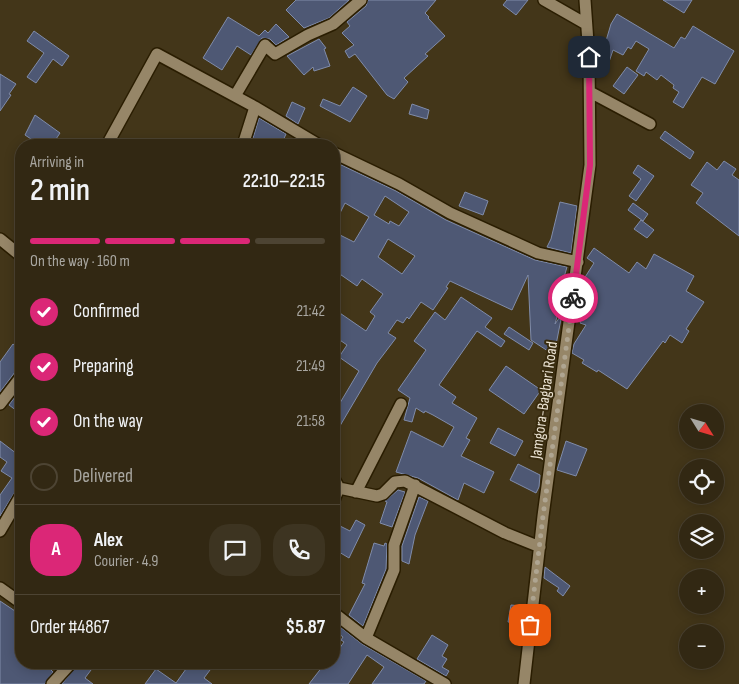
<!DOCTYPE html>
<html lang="en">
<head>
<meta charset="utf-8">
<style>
  body { margin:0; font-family:"Sofia Sans Condensed",sans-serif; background:#3d3421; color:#f1f3f6; height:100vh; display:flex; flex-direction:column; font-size:19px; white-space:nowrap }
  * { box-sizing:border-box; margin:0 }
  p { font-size:16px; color:#a8a6a0 }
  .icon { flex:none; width:28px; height:28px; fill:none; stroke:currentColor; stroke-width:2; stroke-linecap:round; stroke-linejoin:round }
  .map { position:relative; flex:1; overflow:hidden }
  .drawer { position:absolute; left:15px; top:139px; width:325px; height:530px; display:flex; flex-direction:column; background:#322813; border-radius:20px; box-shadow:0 2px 12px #0003,0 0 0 1px #4d4433 }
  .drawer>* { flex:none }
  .needle { width:32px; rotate:127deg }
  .tools { position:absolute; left:679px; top:404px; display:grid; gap:10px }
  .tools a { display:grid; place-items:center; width:45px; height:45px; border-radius:50%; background:#322813; box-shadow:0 2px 12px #0003,0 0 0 1px #4d4433; font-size:25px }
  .pin { position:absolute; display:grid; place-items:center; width:42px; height:42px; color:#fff; margin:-21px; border-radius:10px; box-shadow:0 2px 8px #0006 }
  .courier { position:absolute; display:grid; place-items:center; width:50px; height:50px; margin:-25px; border:4px solid #db2777; border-radius:50%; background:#fff; color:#222; box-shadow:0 1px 6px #0007 }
  .headline em { font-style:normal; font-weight:600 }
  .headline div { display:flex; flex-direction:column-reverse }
  .headline { display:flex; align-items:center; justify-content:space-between; height:85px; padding:0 15px }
  h1 { font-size:32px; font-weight:600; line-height:38px }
  .bar { display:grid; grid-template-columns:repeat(4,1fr); gap:8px 5px; align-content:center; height:60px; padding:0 15px }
  .bar i { height:6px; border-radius:4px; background:#4d4433 }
  .bar .current { background:#db2777 }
  .bar p { grid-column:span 4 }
  .line { display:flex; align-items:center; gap:12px; padding:0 15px; border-top:1px solid #4d4433 }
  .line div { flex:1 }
  .round { display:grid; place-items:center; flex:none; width:52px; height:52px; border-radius:20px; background:#3d3421 }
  ol { padding:0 15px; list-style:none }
  li { display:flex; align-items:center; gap:15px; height:55px }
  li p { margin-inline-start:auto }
  li .icon { padding:5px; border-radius:50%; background:#db2777; color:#fff; stroke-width:4 }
  li:last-child { color:#a8a6a0 }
  li i { width:28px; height:28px; border:2px solid #4d4433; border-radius:50% }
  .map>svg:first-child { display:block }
</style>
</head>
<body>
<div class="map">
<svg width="739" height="684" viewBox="0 0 739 684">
  <rect width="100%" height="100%" fill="#433619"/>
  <!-- building -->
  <path fill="#4e5874" stroke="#808caa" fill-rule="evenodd" d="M 296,0 L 349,0 L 329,18 L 304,28 L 286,10 Z
    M 368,0 L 436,0 L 425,13 L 429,17 L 428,18 L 445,36 L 425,54 L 428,56 L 404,78 L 408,82 L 394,99 L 387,95 L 355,54 L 349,58 L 345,51 L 354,45 L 342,33 L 350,26 L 347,22 L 366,6 Z
    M 507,0 L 528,0 L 516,15 L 503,5 Z
    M 663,0 L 692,0 L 684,13 Z
    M 617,14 L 674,48 L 681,37 L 685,39 L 693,26 L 734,51 L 715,84 L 702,77 L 683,108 L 673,102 L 679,92 L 673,88 L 674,85 L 661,75 L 657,80 L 646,72 L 644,76 L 636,71 L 649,49 L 636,41 L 631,49 L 628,47 L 623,55 L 613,50 L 605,74 L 597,71 L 611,24 Z
    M 228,17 L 259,36 L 265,30 L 268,33 L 276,24 L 289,37 L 276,45 L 270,39 L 262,38 L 251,55 L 237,46 L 222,70 L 203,58 Z
    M 34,31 L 69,56 L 62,66 L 53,59 L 36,83 L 27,77 L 44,53 L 27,41 Z
    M 319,39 L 326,48 L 324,49 L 330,66 L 314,71 L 313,67 L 304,75 L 287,56 Z
    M 627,67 L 638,75 L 624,94 L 613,86 Z
    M 0,74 L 16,84 L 9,94 L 11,95 L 0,111 Z
    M 353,87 L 367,96 L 350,122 L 320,106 L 323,99 L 340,106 Z
    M 292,102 L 305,108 L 298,124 L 286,116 Z
    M 412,104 L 429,110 L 427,119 L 409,114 Z
    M 35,115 L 60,133 L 52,145 L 40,145 L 25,135 Z
    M 259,118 L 286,134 L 281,145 L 251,145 Z
    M 665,131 L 694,152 L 690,159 L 660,138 Z
    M 724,161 L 736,169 L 732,175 L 739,180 L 739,236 L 696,203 L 703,193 L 691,185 L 707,162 L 717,170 Z
    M 337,163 L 396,191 L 446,220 L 535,260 L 567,267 L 555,308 L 559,309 L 555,324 L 562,314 L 554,355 L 531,340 L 528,275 L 512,310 L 450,281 L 446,287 L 448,288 L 433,310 L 421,302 L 409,319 L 407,317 L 403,323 L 397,320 L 388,333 L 396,338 L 377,363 L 334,436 L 334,413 L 359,371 L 339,357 L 347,345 L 334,336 L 334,309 L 366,331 L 375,316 L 370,312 L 383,294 L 362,279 L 357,286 L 334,270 L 334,232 L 354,242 L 369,217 L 345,203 L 334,225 L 334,169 ZM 385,196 L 409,212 L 399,226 L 390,221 L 389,224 L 374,215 ZM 388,239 L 415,256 L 402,274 L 378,257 Z
    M 638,165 L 654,176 L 636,201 L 629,196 L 641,179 L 633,173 Z
    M 465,192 L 488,201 L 483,215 L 459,206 Z
    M 560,202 L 577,206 L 571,253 L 547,247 L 551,239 Z
    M 633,203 L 648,214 L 643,221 L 628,210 Z
    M 641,220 L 654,230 L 647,238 L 634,229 Z
    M 594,248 L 629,273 L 637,262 L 646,269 L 654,254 L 694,276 L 686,291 L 704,302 L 686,329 L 689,331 L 682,343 L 670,335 L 665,343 L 663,341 L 627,389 L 598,370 L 597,372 L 582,363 L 584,360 L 572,353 L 574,344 L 586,325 L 580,323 L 590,299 L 580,293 L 582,282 L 594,263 L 587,258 Z
    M 461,297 L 492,318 L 485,327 L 505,341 L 501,347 L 477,331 L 439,385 L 456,397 L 452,403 L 477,418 L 466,438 L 470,440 L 461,456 L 494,472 L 484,493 L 464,483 L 458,500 L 418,478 L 396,472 L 411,431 L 443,447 L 454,427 L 433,415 L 425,411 L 424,413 L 416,408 L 412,422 L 404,420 L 410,398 L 398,390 L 426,350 L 414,341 L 435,312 L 445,320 Z
    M 509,327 L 533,343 L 529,350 L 504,334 Z
    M 13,344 L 21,350 L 21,370 L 15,372 L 0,392 L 0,362 Z
    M 506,366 L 541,390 L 524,414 L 489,390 Z
    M 21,389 L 21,414 L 9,405 Z
    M 498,428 L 523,441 L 515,456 L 490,443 Z
    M 0,441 L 21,457 L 21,482 L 0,516 L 0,495 L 12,478 L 1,471 L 7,462 L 0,457 Z
    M 566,441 L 587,449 L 576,476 L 557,470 Z
    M 518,464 L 540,475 L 539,487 L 536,493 L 510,480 Z
    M 398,490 L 405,492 L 392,527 L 380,523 L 387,502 L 385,501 Z
    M 419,497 L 428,501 L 415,535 L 409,564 L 402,561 L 402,546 Z
    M 356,520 L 365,525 L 349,558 L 334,549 L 334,523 L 350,531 Z
    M 374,543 L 384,546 L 385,543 L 387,544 L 386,569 L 363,626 L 349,615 L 365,584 L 362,583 Z
    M 545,567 L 570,586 L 563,596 L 557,591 L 559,588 L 544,578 Z
    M 0,601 L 21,615 L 21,662 L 43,662 L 53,672 L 45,684 L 0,684 Z
    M 511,605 L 521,606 L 518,623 L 508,622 Z
    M 334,622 L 362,644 L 426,681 L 424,684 L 372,684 L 384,667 L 367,655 L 348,684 L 309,684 L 326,662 L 334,662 L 334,656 L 344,642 L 341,640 L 343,637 L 334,630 Z
    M 432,635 L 448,645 L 442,656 L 447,659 L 442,667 L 449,671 L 446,676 L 417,659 Z
    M 79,662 L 97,662 L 85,678 L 93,684 L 62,684 Z
    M 191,662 L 216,662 L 204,678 L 212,684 L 145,684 L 156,669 L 176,683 Z"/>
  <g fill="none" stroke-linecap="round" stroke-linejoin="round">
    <defs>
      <path id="minor" d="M 544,0 L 586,24
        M 590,92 L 650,124
        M 235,96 L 265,45 L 275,54 L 308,35 L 333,24 L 361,0
        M 107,145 L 157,54 L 255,107
        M 243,145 L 255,107 L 319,145
        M 334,153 L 399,184 L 450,213 L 538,253 L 578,262
        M 0,239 L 21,256
        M 0,404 L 21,377
        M 334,479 L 339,488 L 334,500
        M 339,488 L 377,496 L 383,494 L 395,482 L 405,481 L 505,533 L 540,547
        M 356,492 L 401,404
        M 0,531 L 21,495
        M 0,588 L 21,603
        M 334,613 L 366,638 L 445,684
        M 366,638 L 394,570 L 394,545 L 415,485
        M 52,684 L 72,662
        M 524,684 L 543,516 L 590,165 L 589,57 L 585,0"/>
    </defs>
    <!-- minor casing -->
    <use href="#minor" stroke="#2a1d01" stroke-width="14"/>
    <!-- minor -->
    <use href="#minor" stroke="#968668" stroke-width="11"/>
  </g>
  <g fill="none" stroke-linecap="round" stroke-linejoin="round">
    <!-- done -->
    <path stroke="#afa591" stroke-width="5" stroke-dasharray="0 9" d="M 530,625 L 543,516 L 573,298"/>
    <!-- route -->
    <path stroke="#db2777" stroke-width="6" d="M 573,298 L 590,165 L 589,57"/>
  </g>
  <g text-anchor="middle" stroke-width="4" stroke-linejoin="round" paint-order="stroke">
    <!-- street labels -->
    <g font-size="16" fill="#e9e1d1" stroke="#392c0f">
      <text transform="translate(543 400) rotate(-82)" y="6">Jamgora-Bagbari Road</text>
    </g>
  </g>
</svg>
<div class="tools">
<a><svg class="needle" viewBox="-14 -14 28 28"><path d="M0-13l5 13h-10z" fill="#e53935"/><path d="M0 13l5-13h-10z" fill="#a8a6a0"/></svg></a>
<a><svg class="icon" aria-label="locate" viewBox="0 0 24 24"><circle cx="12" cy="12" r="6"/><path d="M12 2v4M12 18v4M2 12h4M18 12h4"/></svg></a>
<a><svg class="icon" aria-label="layers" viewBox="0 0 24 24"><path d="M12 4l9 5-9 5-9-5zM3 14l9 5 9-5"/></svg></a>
<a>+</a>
<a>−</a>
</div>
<div class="pin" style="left:530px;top:625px;background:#ea580c"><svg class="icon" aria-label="bag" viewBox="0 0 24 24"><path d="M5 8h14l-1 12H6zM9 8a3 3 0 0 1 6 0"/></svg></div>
<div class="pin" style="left:589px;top:57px;background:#1f2937"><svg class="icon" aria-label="home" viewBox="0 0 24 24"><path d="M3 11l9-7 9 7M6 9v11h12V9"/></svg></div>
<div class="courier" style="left:573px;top:298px"><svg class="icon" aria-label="bike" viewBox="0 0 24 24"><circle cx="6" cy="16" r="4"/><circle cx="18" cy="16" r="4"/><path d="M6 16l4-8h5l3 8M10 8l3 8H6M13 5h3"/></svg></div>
<section class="drawer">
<div class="headline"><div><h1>2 min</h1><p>Arriving in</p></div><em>22:10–22:15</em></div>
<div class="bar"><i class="current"></i><i class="current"></i><i class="current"></i><i></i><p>On the way · 160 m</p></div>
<ol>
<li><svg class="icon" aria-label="check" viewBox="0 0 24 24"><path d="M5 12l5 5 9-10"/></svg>Confirmed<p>21:42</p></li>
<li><svg class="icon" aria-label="check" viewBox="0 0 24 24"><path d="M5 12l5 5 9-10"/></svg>Preparing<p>21:49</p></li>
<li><svg class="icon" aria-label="check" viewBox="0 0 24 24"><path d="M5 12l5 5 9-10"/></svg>On the way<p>21:58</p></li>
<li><i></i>Delivered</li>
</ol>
<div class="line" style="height:90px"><b class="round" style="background:#db2777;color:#fff">A</b><div><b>Alex</b><p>Courier · 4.9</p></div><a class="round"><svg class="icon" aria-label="chat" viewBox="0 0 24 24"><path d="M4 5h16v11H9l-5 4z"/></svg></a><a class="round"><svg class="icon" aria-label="phone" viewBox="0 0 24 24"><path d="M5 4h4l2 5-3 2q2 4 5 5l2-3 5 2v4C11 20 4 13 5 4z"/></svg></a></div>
<div class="line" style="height:65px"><div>Order #4867</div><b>$5.87</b></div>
</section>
</div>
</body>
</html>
